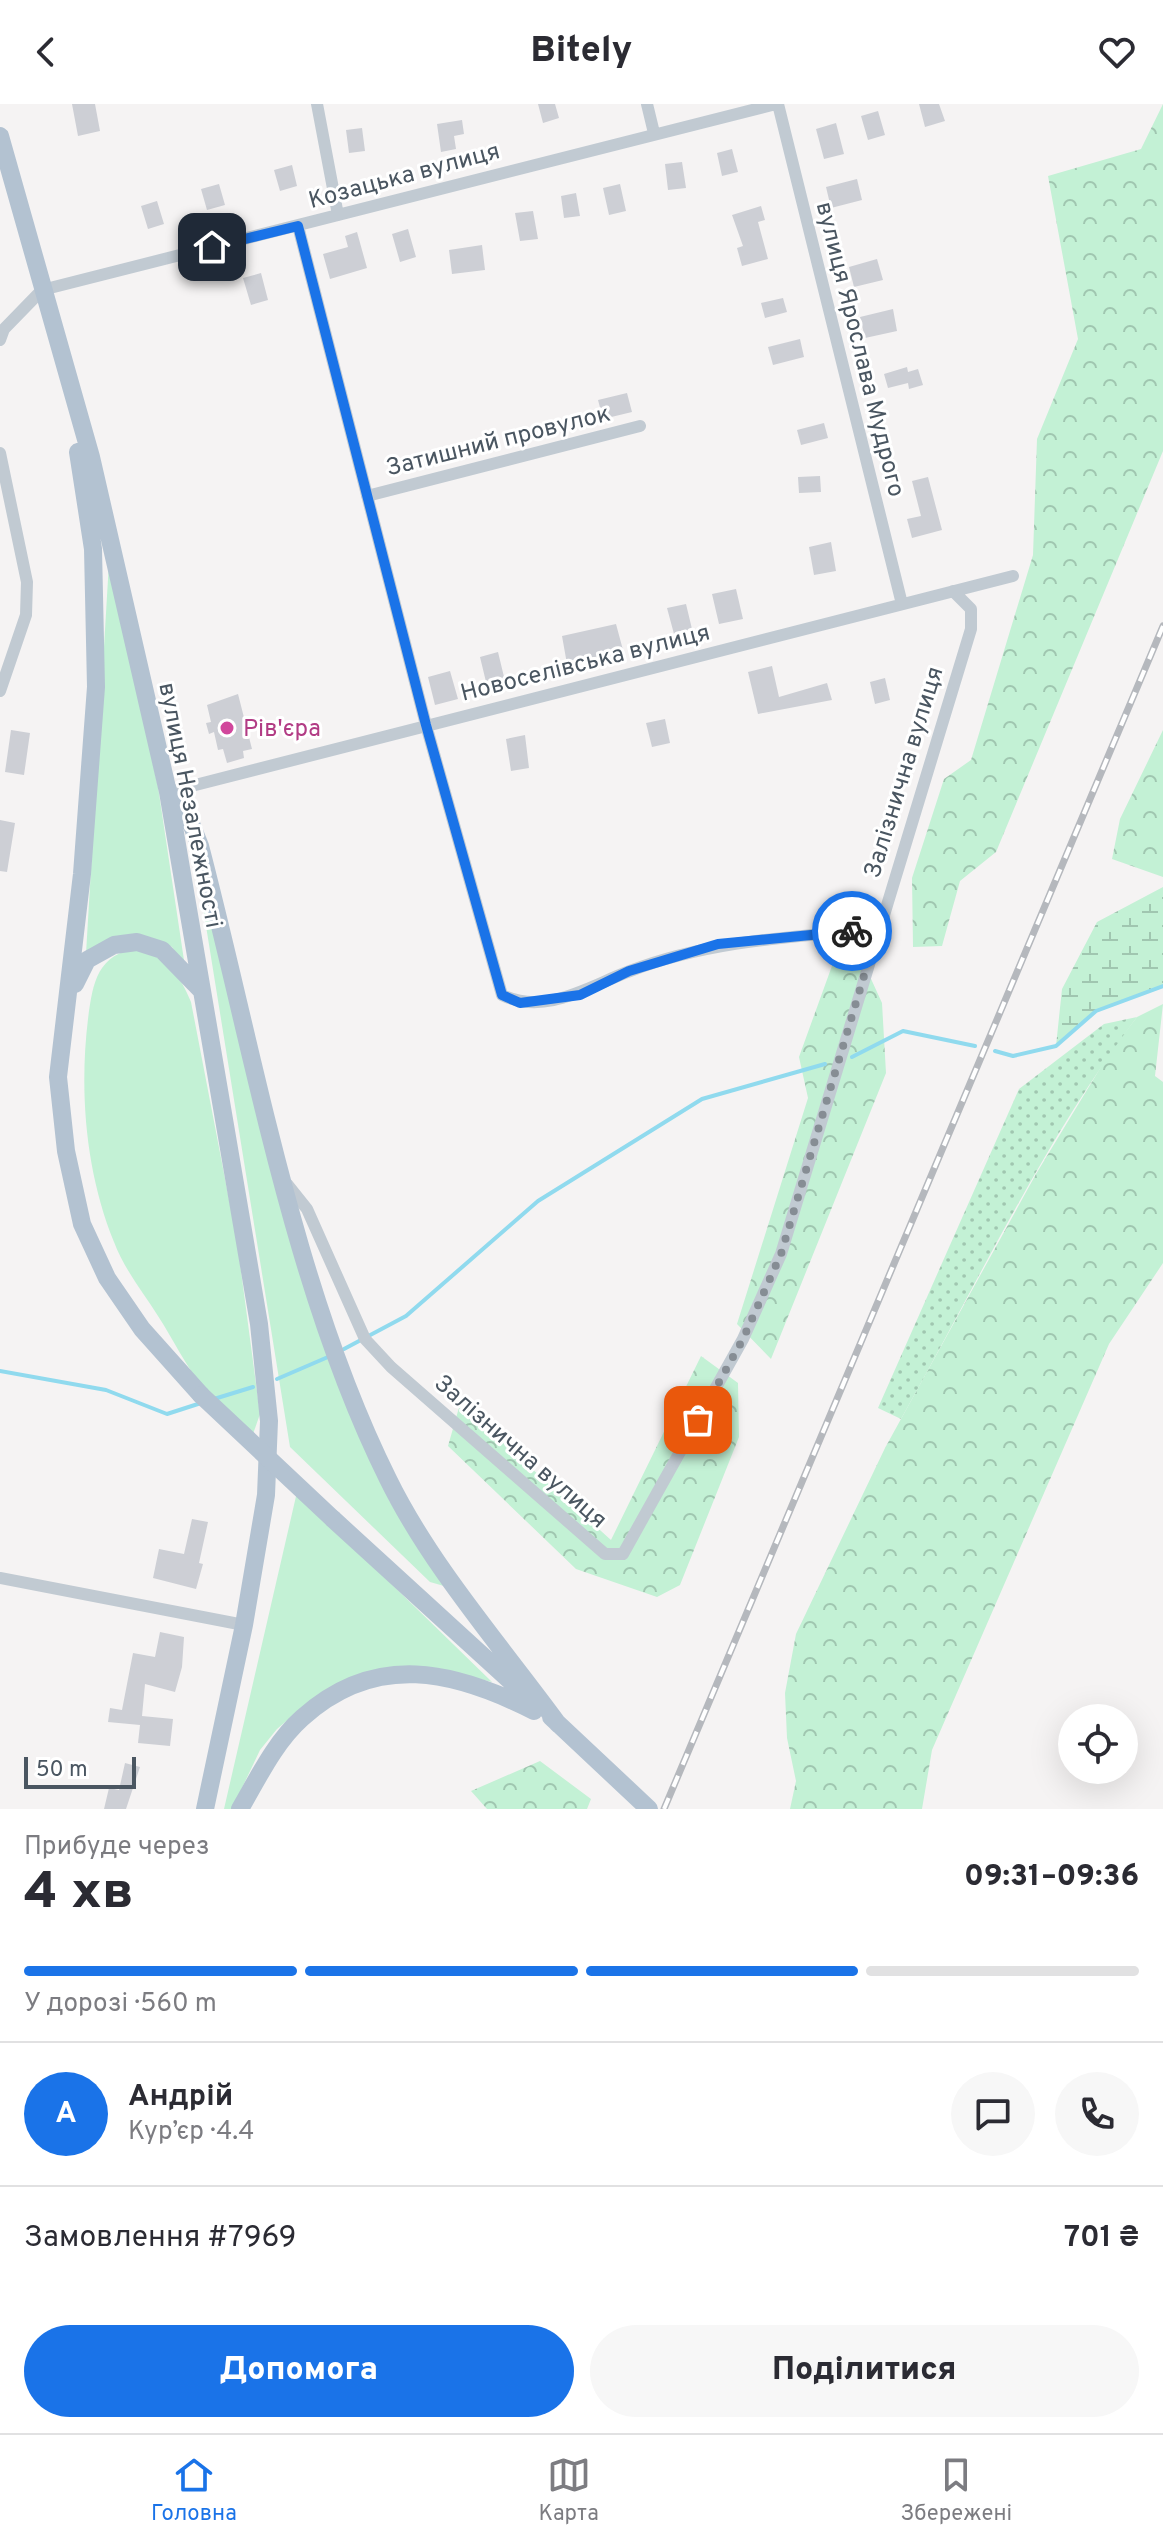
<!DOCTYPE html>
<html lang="uk">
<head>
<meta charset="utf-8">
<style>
  body { margin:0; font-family:Overpass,sans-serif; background:#f7f7f7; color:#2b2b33; height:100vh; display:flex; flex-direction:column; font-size:30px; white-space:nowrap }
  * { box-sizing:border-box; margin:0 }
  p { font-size:26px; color:#7c7c81 }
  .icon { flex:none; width:44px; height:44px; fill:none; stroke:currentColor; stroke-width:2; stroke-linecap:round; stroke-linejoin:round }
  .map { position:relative; height:1705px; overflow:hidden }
  .drawer { display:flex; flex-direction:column; background:#fff; flex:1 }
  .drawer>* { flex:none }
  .tools { position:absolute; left:1058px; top:1600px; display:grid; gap:16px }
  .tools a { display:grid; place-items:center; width:80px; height:80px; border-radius:50%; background:#fff; box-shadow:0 8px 32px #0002; font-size:40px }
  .scale { position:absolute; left:24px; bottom:20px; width:112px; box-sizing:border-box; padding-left:8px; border:4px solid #4a5661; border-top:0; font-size:22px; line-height:28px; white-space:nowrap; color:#4a5661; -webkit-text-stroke:6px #fff; paint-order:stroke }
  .pin { position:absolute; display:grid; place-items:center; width:68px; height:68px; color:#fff; margin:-34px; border-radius:16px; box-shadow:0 4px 12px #0006 }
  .courier { position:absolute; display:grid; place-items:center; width:80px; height:80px; margin:-40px; border:6px solid #1a73e8; border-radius:50%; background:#fff; color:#222; box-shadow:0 2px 10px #0007 }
  .headline em { font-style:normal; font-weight:800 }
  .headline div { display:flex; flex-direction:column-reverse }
  .headline { display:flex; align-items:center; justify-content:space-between; height:136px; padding:0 24px }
  h1 { font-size:52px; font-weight:800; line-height:60px }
  .bar { display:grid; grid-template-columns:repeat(4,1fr); gap:12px 8px; align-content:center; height:96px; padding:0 24px }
  .bar i { height:10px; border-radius:6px; background:#e1e1e2 }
  .bar .selected { background:#1a73e8 }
  .bar p { grid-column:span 4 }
  .line { display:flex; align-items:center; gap:20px; padding:0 24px; border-top:2px solid #e1e1e2 }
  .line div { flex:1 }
  .round { display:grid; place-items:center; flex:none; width:84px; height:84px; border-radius:42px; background:#f7f7f7 }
  .cta { display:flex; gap:16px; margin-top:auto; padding:16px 24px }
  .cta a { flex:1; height:92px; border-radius:48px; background:#1a73e8; color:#fff; font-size:32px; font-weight:800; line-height:92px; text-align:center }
  .cta a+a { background:#f7f7f7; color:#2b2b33 }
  header { display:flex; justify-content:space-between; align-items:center; height:104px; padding:0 24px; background:#fff; font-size:36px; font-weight:800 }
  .tab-bar { display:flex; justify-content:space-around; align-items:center; height:112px; border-top:2px solid #e1e1e2; background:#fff; font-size:22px; color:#7c7c81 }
  .tab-bar a { display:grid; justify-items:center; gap:4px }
  .tab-bar .selected { color:#1a73e8 }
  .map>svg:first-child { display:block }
</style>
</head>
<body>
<header><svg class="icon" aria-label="back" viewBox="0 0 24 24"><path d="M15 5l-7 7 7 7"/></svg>Bitely<svg class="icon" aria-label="heart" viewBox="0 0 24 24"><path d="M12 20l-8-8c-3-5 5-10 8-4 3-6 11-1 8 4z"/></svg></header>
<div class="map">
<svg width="1163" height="1705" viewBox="0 0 1163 1705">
  <defs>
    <pattern id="forest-crowns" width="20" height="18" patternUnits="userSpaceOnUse" patternTransform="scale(2)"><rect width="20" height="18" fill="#c3f1d5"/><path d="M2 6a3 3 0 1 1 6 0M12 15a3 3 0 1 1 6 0" fill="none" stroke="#a0c6b0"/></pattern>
    <pattern id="wetland-marsh" width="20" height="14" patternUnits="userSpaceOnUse" patternTransform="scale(2)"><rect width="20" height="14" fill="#c3f1d5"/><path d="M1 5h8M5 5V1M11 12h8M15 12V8" fill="none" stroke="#a0c6b0"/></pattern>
    <pattern id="garden-dots" width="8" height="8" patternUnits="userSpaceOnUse" patternTransform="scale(2)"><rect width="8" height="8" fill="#c3f1d5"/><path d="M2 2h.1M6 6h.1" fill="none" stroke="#a0c6b0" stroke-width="1.8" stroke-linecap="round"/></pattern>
  </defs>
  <rect width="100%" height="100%" fill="#f5f3f3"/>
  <!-- grass -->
  <path fill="#c3f1d5" d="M 109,458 L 158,683 L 185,863 L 172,843 L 162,838 L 86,850 Z
    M 191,729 L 363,1337 L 390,1398 L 444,1482 L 430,1478 L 290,1343 Z
    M 139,844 C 167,856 180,870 191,898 L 237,1137 L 260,1310 L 253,1330 C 237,1315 219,1300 204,1284 C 186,1263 173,1235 158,1212 C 143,1188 124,1165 114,1138 C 86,1069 79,989 88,915 C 93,878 97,850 139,844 Z
    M 297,1388 L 492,1578 L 443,1566 L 309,1598 L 277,1625 L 260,1646 L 232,1705 L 224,1705 Z"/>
  <!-- forest -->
  <path fill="url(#forest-crowns)" d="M 1163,0 L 1163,347 L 996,748 L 960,777 L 942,842 L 913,843 L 912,774 L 944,675 L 971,656 L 1033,451 L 1037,335 L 1078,235 L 1048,72 L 1141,45 Z
    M 1163,626 L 1163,773 L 1112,755 L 1120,715 Z
    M 857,844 L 882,899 L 886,969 L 771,1255 L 737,1220 L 808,994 L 799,953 L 837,848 Z
    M 1163,900 L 1155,972 L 1163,978 L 1163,1159 L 1109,1240 L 932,1646 L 922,1705 L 790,1705 L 796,1677 L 787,1634 L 785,1589 L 796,1530 L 885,1344 L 1036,1070 L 1110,948 L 1137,913 Z
    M 701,1252 L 738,1279 L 739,1333 L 680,1481 L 657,1493 L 576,1465 L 448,1342 L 460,1300 L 611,1436 Z
    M 540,1657 L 591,1695 L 587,1705 L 487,1705 L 471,1687 Z"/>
  <!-- wetland -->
  <path fill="url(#wetland-marsh)" d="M 1163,783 L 1163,882 L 1096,907 L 1056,942 L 1062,885 L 1097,818 Z"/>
  <!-- garden -->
  <path fill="url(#garden-dots)" d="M 1137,913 C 1044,1036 977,1180 901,1315 L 878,1304 L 1019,985 L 1104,920 Z"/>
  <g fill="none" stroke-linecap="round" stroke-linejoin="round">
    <!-- stream -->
    <path stroke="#90daee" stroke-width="4" d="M 995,947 L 1013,952 L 1056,942 L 1096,907 L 1163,882
      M 852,953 L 903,927 L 975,942
      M 344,1245 L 406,1212 L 538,1097 L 702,995 L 825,960
      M 0,1267 L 106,1286 L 167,1310 L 201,1299
      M 277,1275 L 328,1253
      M 214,1295 L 253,1283"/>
  </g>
  <!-- building -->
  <path fill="#cdcfd5" d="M 72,0 L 95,0 L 100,27 L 78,32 Z
    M 538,0 L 555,0 L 559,14 L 543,19 Z
    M 919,0 L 939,0 L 945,17 L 925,23 Z
    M 878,7 L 885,31 L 868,36 L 861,12 Z
    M 462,16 L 464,30 L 454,32 L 456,45 L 441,48 L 437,20 Z
    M 836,19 L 844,50 L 824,55 L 816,25 Z
    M 362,24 L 365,47 L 349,49 L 346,26 Z
    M 732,45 L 738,68 L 722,72 L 717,49 Z
    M 682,58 L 686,84 L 668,86 L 665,60 Z
    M 292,61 L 297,82 L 280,87 L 274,66 Z
    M 857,75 L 862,96 L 831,104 L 826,83 Z
    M 219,80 L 225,101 L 207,106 L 201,85 Z
    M 620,80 L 626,107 L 609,111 L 603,84 Z
    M 576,89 L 580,112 L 564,114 L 561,92 Z
    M 157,97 L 164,120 L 148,125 L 141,102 Z
    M 761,102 L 765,116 L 758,118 L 768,155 L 742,162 L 737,144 L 743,142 L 732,111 Z
    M 533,107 L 538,135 L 520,137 L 515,109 Z
    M 408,125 L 416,153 L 400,158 L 392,130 Z
    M 357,128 L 367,164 L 330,175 L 323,150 L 348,143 L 345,132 Z
    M 482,141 L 485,166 L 452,170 L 449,146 Z
    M 877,155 L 883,176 L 854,183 L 849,163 Z
    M 261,169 L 268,196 L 251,201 L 243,174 Z
    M 783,194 L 787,208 L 765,214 L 761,199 Z
    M 893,205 L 897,227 L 865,234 L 860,213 Z
    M 800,235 L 804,253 L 773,261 L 768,243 Z
    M 907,263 L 908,268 L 918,265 L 923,281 L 909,285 L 908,279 L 888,284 L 884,270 Z
    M 627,289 L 632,308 L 603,315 L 598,296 Z
    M 824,319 L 828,334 L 801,341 L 797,326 Z
    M 820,372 L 821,388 L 799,389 L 798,373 Z
    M 928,373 L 942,426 L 912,434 L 907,415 L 921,412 L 912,377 Z
    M 831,438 L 836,467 L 814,471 L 809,443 Z
    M 736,485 L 743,515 L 719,520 L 712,490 Z
    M 686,500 L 692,525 L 674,530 L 667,504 Z
    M 616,520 L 623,546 L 567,560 L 562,532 Z
    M 498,548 L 505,577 L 487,582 L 480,553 Z
    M 772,562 L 779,593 L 827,579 L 832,596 L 758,610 L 748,568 Z
    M 450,567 L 458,595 L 435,601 L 428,573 Z
    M 885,574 L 890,596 L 875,600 L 870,578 Z
    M 238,590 L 252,645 L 243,647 L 244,654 L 227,659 L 223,645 L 218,646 L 214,628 L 209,630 L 206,619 L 211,618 L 207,601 Z
    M 665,615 L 670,639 L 652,643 L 646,619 Z
    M 11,626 L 30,629 L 24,671 L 5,668 Z
    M 525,631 L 529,664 L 511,667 L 506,635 Z
    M 0,716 L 15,719 L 7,768 L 0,767 Z
    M 192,1415 L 208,1418 L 199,1459 L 203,1460 L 196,1485 L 153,1474 L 159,1445 L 184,1450 Z
    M 160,1528 L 184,1533 L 182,1563 L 175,1588 L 145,1580 L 142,1612 L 173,1615 L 170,1642 L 138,1639 L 140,1621 L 108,1618 L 110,1604 L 122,1606 L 133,1549 L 155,1553 Z
    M 125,1659 L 140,1663 L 126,1705 L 104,1705 L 109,1684 L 119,1686 Z"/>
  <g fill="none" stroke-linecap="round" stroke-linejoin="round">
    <!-- minor -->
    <path stroke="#c1cad2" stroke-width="12" d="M 317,0 L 338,111
      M 647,0 L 654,29
      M 778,0 L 902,500
      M 298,122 L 426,621 L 502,891 C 546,912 589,882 630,867 C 710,836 794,833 878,825
      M 0,236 L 4,225 L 42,186 L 776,0
      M 0,349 L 27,478 L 26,511 L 0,587
      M 367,392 L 640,322
      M 168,688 L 1013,472
      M 287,1080 L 307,1105 L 365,1235 L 391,1263 L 605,1450 L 623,1450 L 743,1235 L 781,1150 L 971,525 L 971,505 L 953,487
      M 0,1474 L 244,1521"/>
    <!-- primary -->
    <path stroke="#b3c2d1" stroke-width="18" d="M 0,32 L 91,353 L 168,688 L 259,1220 L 269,1317 L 266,1391 L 244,1521 L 205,1705
      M 78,348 L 93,445 L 96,583 L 82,770 L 58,973 L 66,1047 L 82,1120 L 107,1174 L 142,1225 L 201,1291
      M 169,690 L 188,712 L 200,742 C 254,948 293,1184 388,1375 C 430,1461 501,1542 558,1620
      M 75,880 L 87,856 L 114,841 L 137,838 L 162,846 L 200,885
      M 333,1415 L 529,1594
      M 551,1613 L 649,1705
      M 240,1705 C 258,1674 275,1638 302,1614 C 376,1547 455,1567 534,1607"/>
    <defs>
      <path id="rail" d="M 664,1705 L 1163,522"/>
    </defs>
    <!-- rail casing -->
    <use href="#rail" stroke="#b5b8bd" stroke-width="7"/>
    <!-- rail -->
    <use href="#rail" stroke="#fff" stroke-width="4" stroke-dasharray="12" stroke-linecap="butt"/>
    <!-- primary-bridge -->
    <path stroke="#b3c2d1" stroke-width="18" d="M 201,1291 L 333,1415"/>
  </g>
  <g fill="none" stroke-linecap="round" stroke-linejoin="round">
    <!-- done -->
    <path stroke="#868d94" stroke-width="8" stroke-dasharray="0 14.4" d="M 698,1316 L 743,1235 L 781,1150 L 878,825 L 852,827"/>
    <!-- route -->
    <path stroke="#1a73e8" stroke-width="10" d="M 212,143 L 298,122 L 426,621 L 502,891 L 520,899 L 580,891 L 629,867 L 718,840 L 852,827"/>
  </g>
  <!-- markers -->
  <circle fill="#d1479c" stroke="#fff" stroke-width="3" cx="227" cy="624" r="8"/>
  <g text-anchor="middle" stroke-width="6" stroke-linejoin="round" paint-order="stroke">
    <!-- street labels -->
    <g font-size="24" fill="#4a5661" stroke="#fff">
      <text transform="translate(404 71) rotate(-15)" y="8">Козацька вулиця</text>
      <text transform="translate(861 245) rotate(76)" y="8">вулиця Ярослава Мудрого</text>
      <text transform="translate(498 336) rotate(-14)" y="8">Затишний провулок</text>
      <text transform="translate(585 558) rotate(-14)" y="8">Новоселівська вулиця</text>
      <text transform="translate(903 668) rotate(-73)" y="8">Залізнична вулиця</text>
      <text transform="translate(191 701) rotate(79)" y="8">вулиця Незалежності</text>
      <text transform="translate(521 1347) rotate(41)" y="8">Залізнична вулиця</text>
    </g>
    <!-- hotel labels -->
    <g font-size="24" fill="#b23c85" stroke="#fff" text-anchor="start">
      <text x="243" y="632">Рів'єра</text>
    </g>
  </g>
</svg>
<div class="tools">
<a><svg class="icon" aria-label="locate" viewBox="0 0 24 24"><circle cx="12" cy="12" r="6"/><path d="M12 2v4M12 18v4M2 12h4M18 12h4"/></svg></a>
</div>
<div class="scale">50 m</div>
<div class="pin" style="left:698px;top:1316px;background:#ea580c"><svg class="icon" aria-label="bag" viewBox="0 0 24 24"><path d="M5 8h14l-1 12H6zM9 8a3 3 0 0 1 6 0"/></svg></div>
<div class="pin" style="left:212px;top:143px;background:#1f2937"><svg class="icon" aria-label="home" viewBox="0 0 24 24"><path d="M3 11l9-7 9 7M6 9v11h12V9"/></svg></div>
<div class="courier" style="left:852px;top:827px"><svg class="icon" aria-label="bike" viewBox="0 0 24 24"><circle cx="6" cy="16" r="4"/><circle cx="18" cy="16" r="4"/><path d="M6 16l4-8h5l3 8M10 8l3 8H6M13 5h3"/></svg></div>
</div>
<section class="drawer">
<div class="headline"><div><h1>4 хв</h1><p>Прибуде через</p></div><em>09:31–09:36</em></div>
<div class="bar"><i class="selected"></i><i class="selected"></i><i class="selected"></i><i></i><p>У дорозі · 560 m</p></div>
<div class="line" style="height:144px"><b class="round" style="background:#1a73e8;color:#fff">А</b><div><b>Андрій</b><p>Кур’єр · 4.4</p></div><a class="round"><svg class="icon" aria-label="chat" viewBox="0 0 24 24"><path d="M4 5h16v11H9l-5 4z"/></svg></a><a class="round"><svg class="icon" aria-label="phone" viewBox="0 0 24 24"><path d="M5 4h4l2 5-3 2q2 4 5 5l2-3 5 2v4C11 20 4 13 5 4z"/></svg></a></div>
<div class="line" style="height:104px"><div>Замовлення #7969</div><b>701 ₴</b></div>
<div class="cta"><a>Допомога</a><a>Поділитися</a></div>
</section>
<nav class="tab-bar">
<a class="selected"><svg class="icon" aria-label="home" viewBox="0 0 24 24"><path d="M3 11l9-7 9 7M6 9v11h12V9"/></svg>Головна</a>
<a><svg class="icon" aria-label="map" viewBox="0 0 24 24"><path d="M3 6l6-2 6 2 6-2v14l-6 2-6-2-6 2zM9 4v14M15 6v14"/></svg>Карта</a>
<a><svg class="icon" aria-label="saved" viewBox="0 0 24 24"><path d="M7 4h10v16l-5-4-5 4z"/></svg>Збережені</a>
</nav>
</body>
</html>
